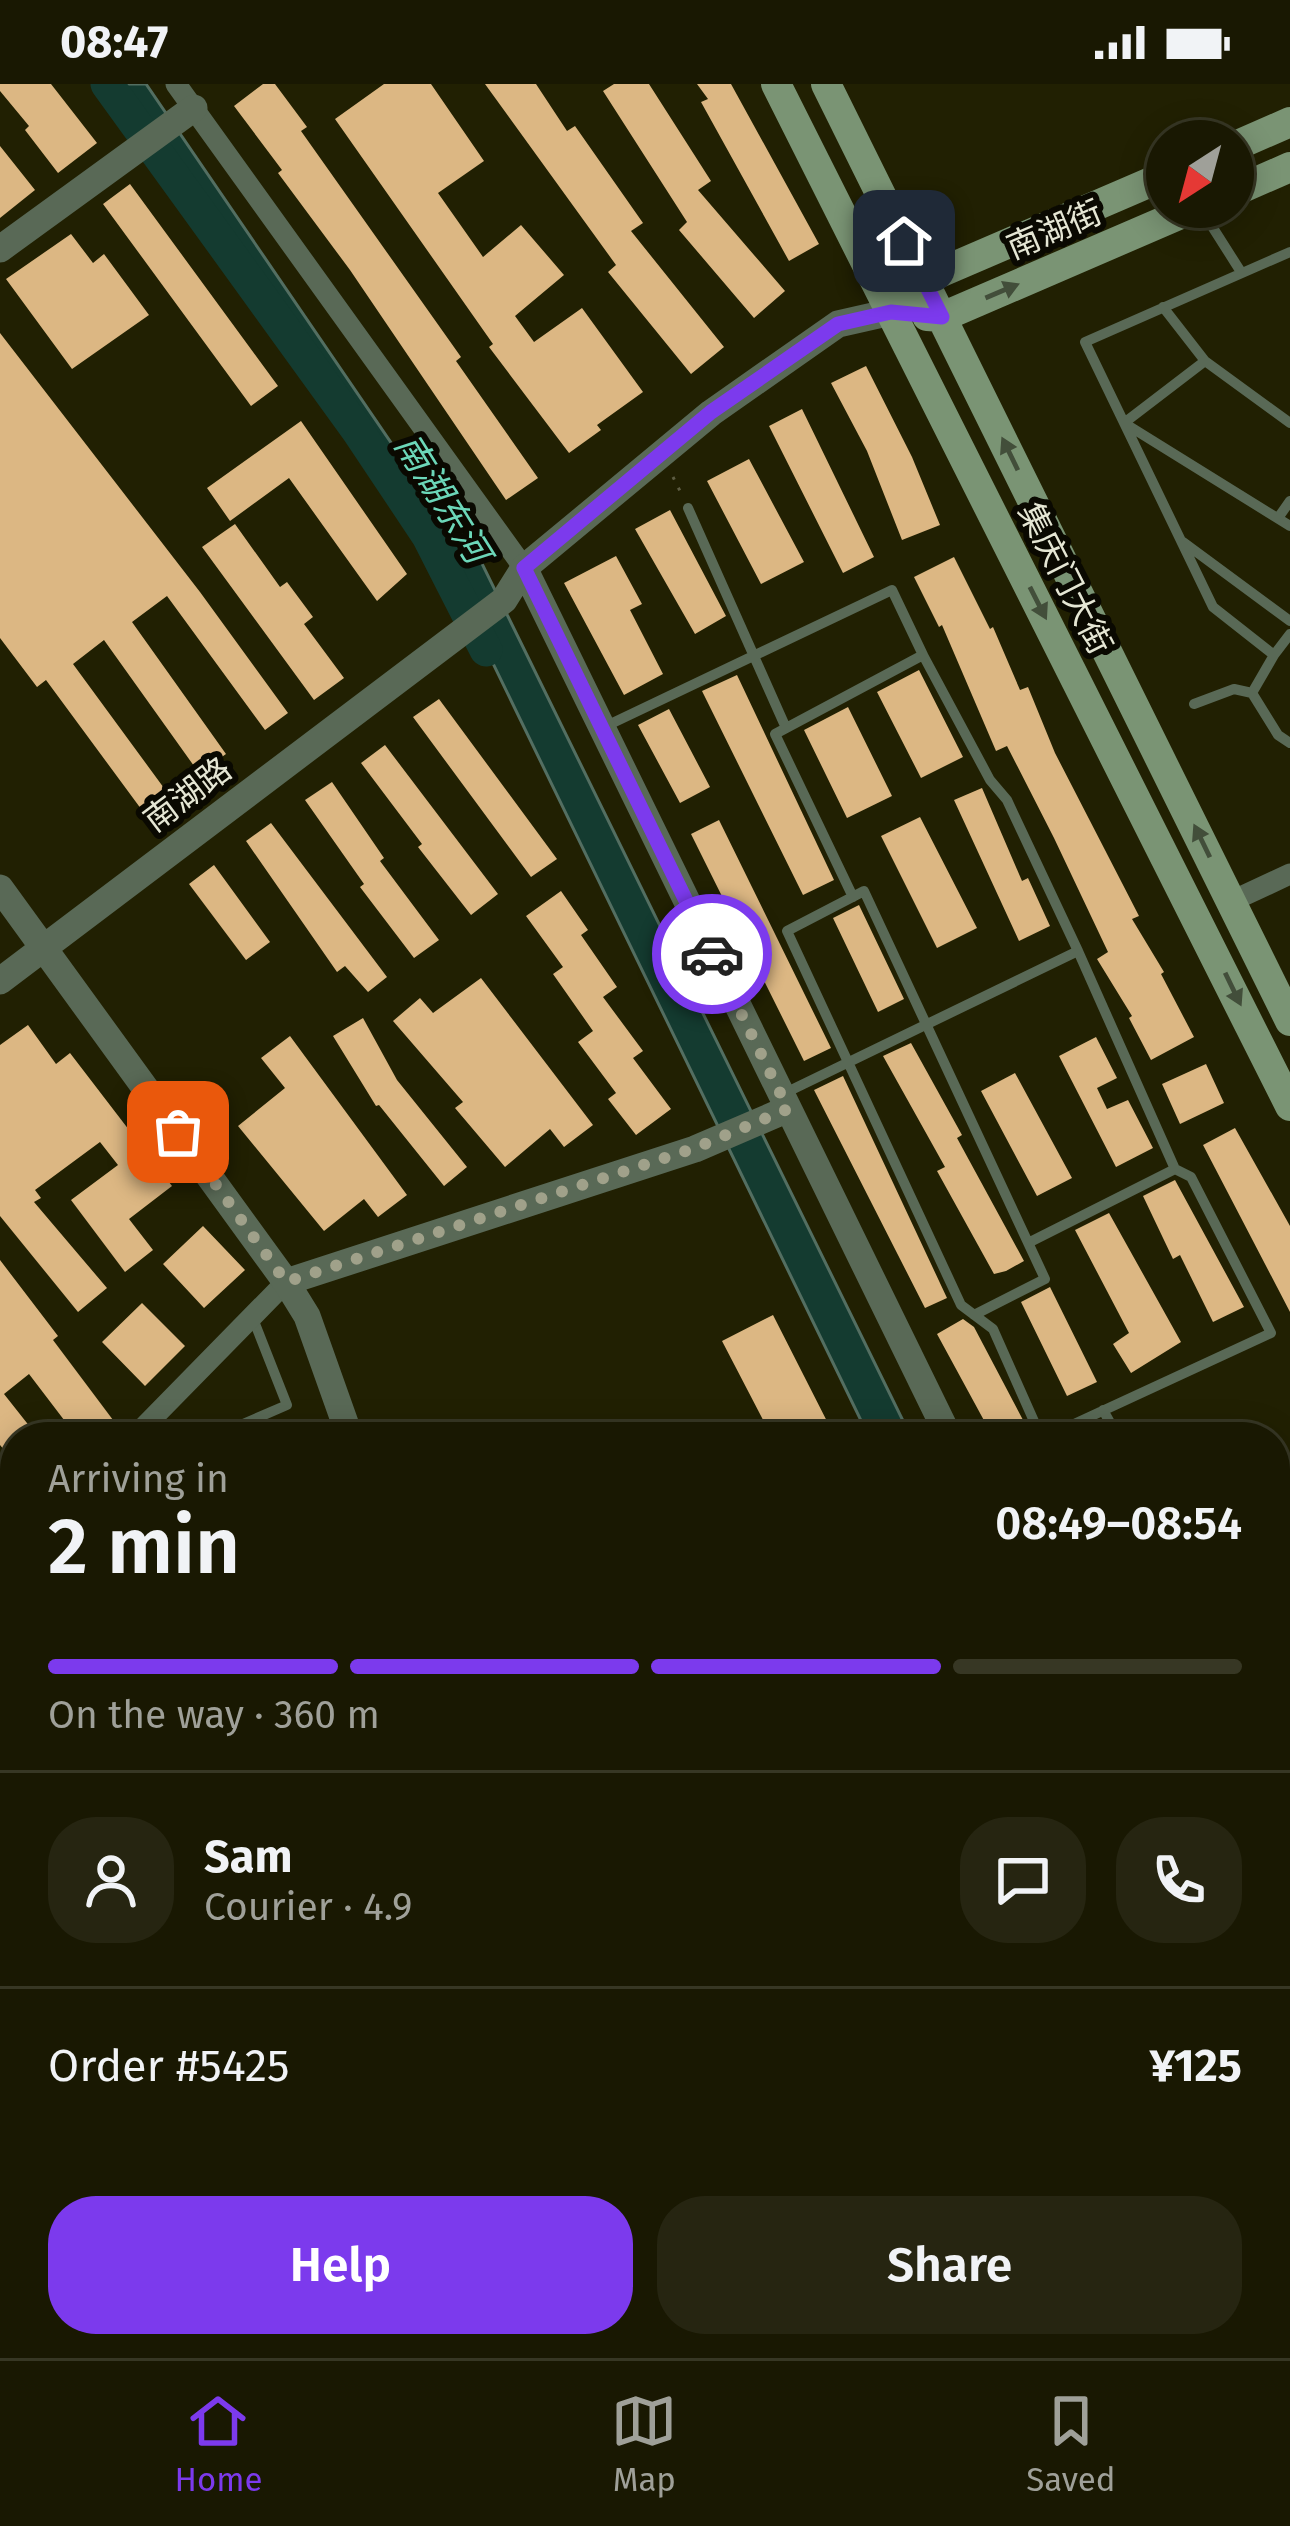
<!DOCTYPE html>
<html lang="en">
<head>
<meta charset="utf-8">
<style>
  body { margin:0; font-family:"Fira Sans","Noto Sans SC",sans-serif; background:#262511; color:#f1f3f6; height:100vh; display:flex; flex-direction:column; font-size:45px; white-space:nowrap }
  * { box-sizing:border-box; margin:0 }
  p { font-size:39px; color:#9fa099 }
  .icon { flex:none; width:66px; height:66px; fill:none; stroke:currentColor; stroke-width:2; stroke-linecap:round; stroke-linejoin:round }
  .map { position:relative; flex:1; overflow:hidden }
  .sheet { position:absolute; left:0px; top:1338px; width:1290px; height:936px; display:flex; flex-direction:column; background:#191802; border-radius:48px 48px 0 0; box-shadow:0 6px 30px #0003,0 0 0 3px #373724 }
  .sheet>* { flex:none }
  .needle { width:78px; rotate:216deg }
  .tools { position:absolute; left:1146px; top:36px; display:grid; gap:24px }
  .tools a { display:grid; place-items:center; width:108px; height:108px; border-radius:50%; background:#191802; box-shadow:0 6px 30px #0003,0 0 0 3px #373724; font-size:60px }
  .pin { position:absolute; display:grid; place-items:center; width:102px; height:102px; color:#fff; margin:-51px; border-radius:24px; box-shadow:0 6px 18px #0006 }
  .courier { position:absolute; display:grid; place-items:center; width:120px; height:120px; margin:-60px; border:9px solid #7c3aed; border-radius:50%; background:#fff; color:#222; box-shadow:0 3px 15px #0007 }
  .head em { font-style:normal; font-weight:600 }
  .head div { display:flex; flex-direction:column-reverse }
  .head { display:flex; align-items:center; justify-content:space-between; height:204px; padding:0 48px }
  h1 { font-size:78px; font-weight:600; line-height:90px }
  .bar { display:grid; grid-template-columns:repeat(4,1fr); gap:18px 12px; align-content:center; height:144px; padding:0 48px }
  .bar i { height:15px; border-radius:9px; background:#373724 }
  .bar .selected { background:#7c3aed }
  .bar p { grid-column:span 4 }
  .line { display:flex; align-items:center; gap:30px; padding:0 48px; border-top:3px solid #373724 }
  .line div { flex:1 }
  .round { display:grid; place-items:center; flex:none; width:126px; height:126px; border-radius:48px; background:#262511 }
  .primary-button { display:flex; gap:24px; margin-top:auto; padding:24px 48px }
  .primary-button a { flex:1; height:138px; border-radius:48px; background:#7c3aed; color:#fff; font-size:48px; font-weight:600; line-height:138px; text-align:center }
  .primary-button a+a { background:#262511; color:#f1f3f6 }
  .status { display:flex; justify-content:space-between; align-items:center; height:84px; padding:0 60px; background:#191802; direction:ltr }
  .status svg { height:33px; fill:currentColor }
  .tabs { display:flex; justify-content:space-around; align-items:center; height:168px; border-top:3px solid #373724; background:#191802; font-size:33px; color:#9fa099 }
  .tabs a { display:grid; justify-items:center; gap:6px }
  .tabs .selected { color:#7c3aed }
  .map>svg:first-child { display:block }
</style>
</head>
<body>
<div class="status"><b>08:47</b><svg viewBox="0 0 49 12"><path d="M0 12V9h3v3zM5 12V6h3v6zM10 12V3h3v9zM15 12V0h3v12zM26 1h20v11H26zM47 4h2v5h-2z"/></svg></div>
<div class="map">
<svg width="1290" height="2274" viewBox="0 0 1290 2274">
  <rect width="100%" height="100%" fill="#212002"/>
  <!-- water -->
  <path fill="#143b30" stroke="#536e61" stroke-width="3" d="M 109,0 L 146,0 L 405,379 L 467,449 L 911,1353 L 869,1353 L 416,421 Z"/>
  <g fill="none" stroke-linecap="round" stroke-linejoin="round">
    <!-- river -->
    <path stroke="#143b30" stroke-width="33" d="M 107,0 L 358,347 L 428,452 L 486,566"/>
  </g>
  <!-- building -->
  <path fill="#dcb783" d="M 0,0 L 51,0 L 97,59 L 58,89 L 25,46 L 29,42 L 0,7 Z
    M 263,0 L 275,0 L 307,43 L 301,47 L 461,273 L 456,277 L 538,394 L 506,416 L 350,186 L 278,89 L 282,86 L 234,22 Z
    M 384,0 L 431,0 L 484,77 L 438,109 L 483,173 L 521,141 L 564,191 L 515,232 L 534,258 L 582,224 L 643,308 L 597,341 L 601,346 L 569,369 L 489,263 L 493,260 L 335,35 Z
    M 485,0 L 536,0 L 567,47 L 575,42 L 643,139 L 631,147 L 724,263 L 691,290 L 608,188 L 616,181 Z
    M 614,0 L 649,0 L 711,97 L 698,106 L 785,207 L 754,234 L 679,146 L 687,138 L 603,7 Z
    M 697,0 L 731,0 L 819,160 L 789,177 L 701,18 L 708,15 Z
    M 0,62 L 35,106 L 0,134 Z
    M 130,100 L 278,302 L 251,322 L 103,120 Z
    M 71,150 L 93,179 L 104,170 L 149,231 L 72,285 L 6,195 Z
    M 0,249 L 200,508 L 288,629 L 265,646 L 167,512 L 132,538 L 226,670 L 199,689 L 104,556 L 73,580 L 172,715 L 147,733 L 46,596 L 37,603 L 0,554 Z
    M 866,282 L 912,373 L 940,441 L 902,456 L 867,367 L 831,299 Z
    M 802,325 L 874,473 L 843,489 L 769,342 Z
    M 301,337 L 407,490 L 377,517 L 289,394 L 230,437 L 207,404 Z
    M 749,375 L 804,478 L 761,500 L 707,397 Z
    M 670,426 L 726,532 L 695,550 L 635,445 Z
    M 235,440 L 280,503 L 287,498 L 313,533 L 304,540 L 344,594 L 314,616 L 202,463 Z
    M 616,472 L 642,520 L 630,526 L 663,590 L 624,611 L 564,499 Z
    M 954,473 L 990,545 L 993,543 L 1020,606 L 1028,603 L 1055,669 L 1139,832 L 1132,835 L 1164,888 L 1161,890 L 1194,953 L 1151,976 L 1129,934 L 1132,932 L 1097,875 L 1108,868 L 1054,754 L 1007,662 L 996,667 L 942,541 L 939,543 L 914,493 Z
    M 919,586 L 963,673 L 921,694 L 877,608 Z
    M 737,591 L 834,796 L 803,811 L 702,607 Z
    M 439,615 L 557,775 L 531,793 L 413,633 Z
    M 848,623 L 892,712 L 847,734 L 804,646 Z
    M 669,625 L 710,703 L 680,719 L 638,641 Z
    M 385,661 L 498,810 L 471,831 L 418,763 L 422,760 L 361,679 Z
    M 332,698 L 384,774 L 380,777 L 439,856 L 414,874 L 360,803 L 364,800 L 305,716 Z
    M 982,704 L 1022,797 L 1028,794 L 1050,842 L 1019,857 L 954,716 Z
    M 920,733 L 977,844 L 937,864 L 881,752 Z
    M 719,736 L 831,964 L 804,977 L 691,750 Z
    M 271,739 L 387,893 L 368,908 L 345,882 L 337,888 L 246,757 Z
    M 214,781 L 270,858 L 246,876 L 189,800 Z
    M 561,807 L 588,846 L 581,851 L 617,903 L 603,913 L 643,967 L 633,974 L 671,1025 L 636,1051 L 608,1015 L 616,1009 L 578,958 L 593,947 L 553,890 L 563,883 L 526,832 Z
    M 859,821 L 904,915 L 878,928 L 833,834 Z
    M 481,894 L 593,1041 L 564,1063 L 550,1045 L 505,1083 L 455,1024 L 463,1018 L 393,937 L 420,914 L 433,929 Z
    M 363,934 L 397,996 L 467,1083 L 444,1102 L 379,1021 L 376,1022 L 333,952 Z
    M 28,941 L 56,980 L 70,969 L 172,1102 L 129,1135 L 153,1166 L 125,1188 L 71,1116 L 118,1081 L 100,1058 L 35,1106 L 41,1114 L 34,1118 L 107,1204 L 78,1228 L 0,1132 L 0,961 Z
    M 290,952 L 407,1111 L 378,1133 L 364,1115 L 324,1147 L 238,1042 L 285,1004 L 261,974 Z
    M 1096,953 L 1117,994 L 1097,1004 L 1107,1025 L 1128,1016 L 1153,1064 L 1116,1083 L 1059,972 Z
    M 911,959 L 962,1051 L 957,1054 L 1024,1177 L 1006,1187 L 994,1190 L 937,1087 L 945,1083 L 883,972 Z
    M 1206,980 L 1224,1019 L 1180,1040 L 1162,1000 Z
    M 1015,989 L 1072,1094 L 1037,1112 L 981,1007 Z
    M 843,992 L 947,1214 L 925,1224 L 814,1006 Z
    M 1235,1044 L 1290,1142 L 1290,1228 L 1203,1061 Z
    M 1175,1096 L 1244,1223 L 1213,1238 L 1180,1171 L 1173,1175 L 1143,1112 Z
    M 1109,1129 L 1181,1258 L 1131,1289 L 1113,1260 L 1129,1249 L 1075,1146 Z
    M 203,1142 L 245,1186 L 204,1224 L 163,1180 Z
    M 0,1176 L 58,1252 L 53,1256 L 116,1340 L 98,1353 L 77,1353 L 29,1290 L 4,1310 L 38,1353 L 15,1353 L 15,1379 L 0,1361 Z
    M 1050,1203 L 1097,1298 L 1067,1312 L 1021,1218 Z
    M 142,1219 L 185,1262 L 145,1302 L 102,1258 Z
    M 773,1231 L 835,1353 L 772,1353 L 722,1257 Z
    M 963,1235 L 974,1243 L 1023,1336 L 993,1353 L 937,1250 Z
    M 1286,1729 L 1290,1736 L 1290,1800 L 1275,1771 L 1275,1735 Z
    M 1275,1871 L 1290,1900 L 1290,1977 L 1275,1949 Z
    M 0,1874 L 15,1893 L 15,1943 L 0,1923 Z
    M 0,1990 L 15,2010 L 15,2066 L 0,2046 Z
    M 33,2259 L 88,2259 L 100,2274 L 43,2274 Z
    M 144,2259 L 203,2259 L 215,2274 L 156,2274 Z
    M 374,2259 L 440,2259 L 452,2274 L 387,2274 Z
    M 485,2259 L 541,2259 L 554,2274 L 497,2274 Z
    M 600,2259 L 644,2259 L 657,2274 L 599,2274 L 592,2265 Z
    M 681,2259 L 732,2259 L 744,2274 L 692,2274 Z"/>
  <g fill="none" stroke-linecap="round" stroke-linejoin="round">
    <!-- path -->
    <path stroke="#5e5d43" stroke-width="3" stroke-dasharray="3 9" stroke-linecap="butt" d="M 673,393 L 682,411"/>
    <!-- service -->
    <path stroke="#596956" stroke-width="10" d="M 1201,125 L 1241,188
      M 1290,168 L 1085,258 L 1213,523 L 1274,571 L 1252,609 L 1278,651 L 1290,659
      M 1163,223 L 1205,277 L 1290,339
      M 1205,277 L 1124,339 L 1290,442
      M 688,424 L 786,644
      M 1278,434 L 1290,417
      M 1183,458 L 1290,537
      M 1274,571 L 1290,550
      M 1194,620 L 1234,605 L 1252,609
      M 602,644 L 892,506 L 923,571
      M 853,813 L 775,650 L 923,571 L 990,696 L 1007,716 L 1078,867
      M 785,1009 L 1078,867 L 1175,1085 L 1191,1093 L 1271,1249 L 1046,1353
      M 1030,1158 L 1175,1085
      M 974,1231 L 1045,1195 L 864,807 L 787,847 L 961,1221 L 993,1245 L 1041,1353
      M 1103,1326 L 1118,1353
      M 213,1353 L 287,1321 L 252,1232
      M 1275,1654 L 1290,1690
      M 1275,1725 L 1290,1715
      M 1275,1845 L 1290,1877"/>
    <!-- minor -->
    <path stroke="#596956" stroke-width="21" d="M 176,0 L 524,484
      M 1232,817 L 1290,790
      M 134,1353 L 286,1198
      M 0,1480 L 10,1481 L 15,1476"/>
    <!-- tertiary -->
    <path stroke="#596956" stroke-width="27" d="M 0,165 L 194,24
      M 524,484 L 949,1353
      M 0,804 L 286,1198 L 307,1232 L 350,1353
      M 0,897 L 504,516 L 524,484 L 711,329 L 838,240 L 891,228
      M 286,1198 L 695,1065 L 788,1025
      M 1275,2029 L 1284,2050
      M 0,2182 L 15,2172
      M 0,2237 L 15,2258
      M 758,2259 L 769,2274
      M 900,2274 L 926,2259"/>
    <!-- secondary -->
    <path stroke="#7a9474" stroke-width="30" d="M 776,0 L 1290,1022
      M 826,0 L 1290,937
      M 1233,63 L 1290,38
      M 1233,108 L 1290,83
      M 908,211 L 923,196 L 1167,91
      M 927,232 L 942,233 L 1197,123"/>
  </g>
  <!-- one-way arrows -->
  <defs><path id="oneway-solid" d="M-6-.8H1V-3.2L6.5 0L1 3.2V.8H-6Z" transform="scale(3)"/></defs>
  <g fill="#424e3a">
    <use href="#oneway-solid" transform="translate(1002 207) rotate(-23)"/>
    <use href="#oneway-solid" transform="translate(1010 370) rotate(-116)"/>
    <use href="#oneway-solid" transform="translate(1038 519) rotate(63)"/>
    <use href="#oneway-solid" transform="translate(1202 757) rotate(-116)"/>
    <use href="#oneway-solid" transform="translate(1233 905) rotate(64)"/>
  </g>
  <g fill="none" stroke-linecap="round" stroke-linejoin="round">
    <!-- done -->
    <path stroke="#a0a18a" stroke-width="12" stroke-dasharray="0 21.6" d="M 178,1048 L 286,1198 L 695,1064 L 788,1025 L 712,870"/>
    <!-- route -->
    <path stroke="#7c3aed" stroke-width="15" d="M 712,870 L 524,484 L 711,328 L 838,240 L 891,228 L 942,233 L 904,157"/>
  </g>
  <g text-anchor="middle" stroke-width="12" stroke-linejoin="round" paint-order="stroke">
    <!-- street labels -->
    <g font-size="33" fill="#e5e6d4" stroke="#0a0901">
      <text transform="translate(1054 145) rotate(-23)" y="12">南湖街</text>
      <text transform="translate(1066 494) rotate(63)" y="12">集庆门大街</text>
      <text transform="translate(187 710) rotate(-37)" y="12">南湖路</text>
    </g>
    <!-- water labels -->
    <g font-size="36" font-style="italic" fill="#6cd7b9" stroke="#0a0901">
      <text transform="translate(443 414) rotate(58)" y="13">南湖东河</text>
    </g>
  </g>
</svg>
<div class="tools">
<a><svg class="needle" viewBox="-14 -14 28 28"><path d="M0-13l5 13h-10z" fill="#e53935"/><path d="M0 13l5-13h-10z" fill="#9fa099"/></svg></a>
</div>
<div class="pin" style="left:178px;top:1048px;background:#ea580c"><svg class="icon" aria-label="bag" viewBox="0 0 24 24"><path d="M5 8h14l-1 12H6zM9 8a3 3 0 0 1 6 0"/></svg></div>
<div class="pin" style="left:904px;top:157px;background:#1f2937"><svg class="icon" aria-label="home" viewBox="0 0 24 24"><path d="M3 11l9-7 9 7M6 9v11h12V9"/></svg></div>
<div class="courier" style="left:712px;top:870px"><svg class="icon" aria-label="car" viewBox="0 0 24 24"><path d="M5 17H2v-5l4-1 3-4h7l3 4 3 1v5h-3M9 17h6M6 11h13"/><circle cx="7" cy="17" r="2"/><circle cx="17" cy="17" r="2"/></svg></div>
<section class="sheet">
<div class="head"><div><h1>2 min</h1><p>Arriving in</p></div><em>08:49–08:54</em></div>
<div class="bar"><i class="selected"></i><i class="selected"></i><i class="selected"></i><i></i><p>On the way · 360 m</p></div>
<div class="line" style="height:216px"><a class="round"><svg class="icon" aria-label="person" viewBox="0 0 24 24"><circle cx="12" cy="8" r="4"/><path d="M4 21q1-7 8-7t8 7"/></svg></a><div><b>Sam</b><p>Courier · 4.9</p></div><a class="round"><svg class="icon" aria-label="chat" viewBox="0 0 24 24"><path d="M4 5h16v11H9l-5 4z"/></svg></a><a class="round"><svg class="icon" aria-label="phone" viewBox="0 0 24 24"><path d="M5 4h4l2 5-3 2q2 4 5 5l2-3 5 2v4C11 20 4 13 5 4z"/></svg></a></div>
<div class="line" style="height:156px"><div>Order #5425</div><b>¥125</b></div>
<div class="primary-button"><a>Help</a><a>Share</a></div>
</section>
</div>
<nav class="tabs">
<a class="selected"><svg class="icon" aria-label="home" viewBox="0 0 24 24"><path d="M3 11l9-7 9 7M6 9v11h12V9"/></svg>Home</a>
<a><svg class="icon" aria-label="map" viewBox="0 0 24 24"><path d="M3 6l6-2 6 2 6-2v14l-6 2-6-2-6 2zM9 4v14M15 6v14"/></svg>Map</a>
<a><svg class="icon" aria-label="saved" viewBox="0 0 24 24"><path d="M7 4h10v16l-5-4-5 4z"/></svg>Saved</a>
</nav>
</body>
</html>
